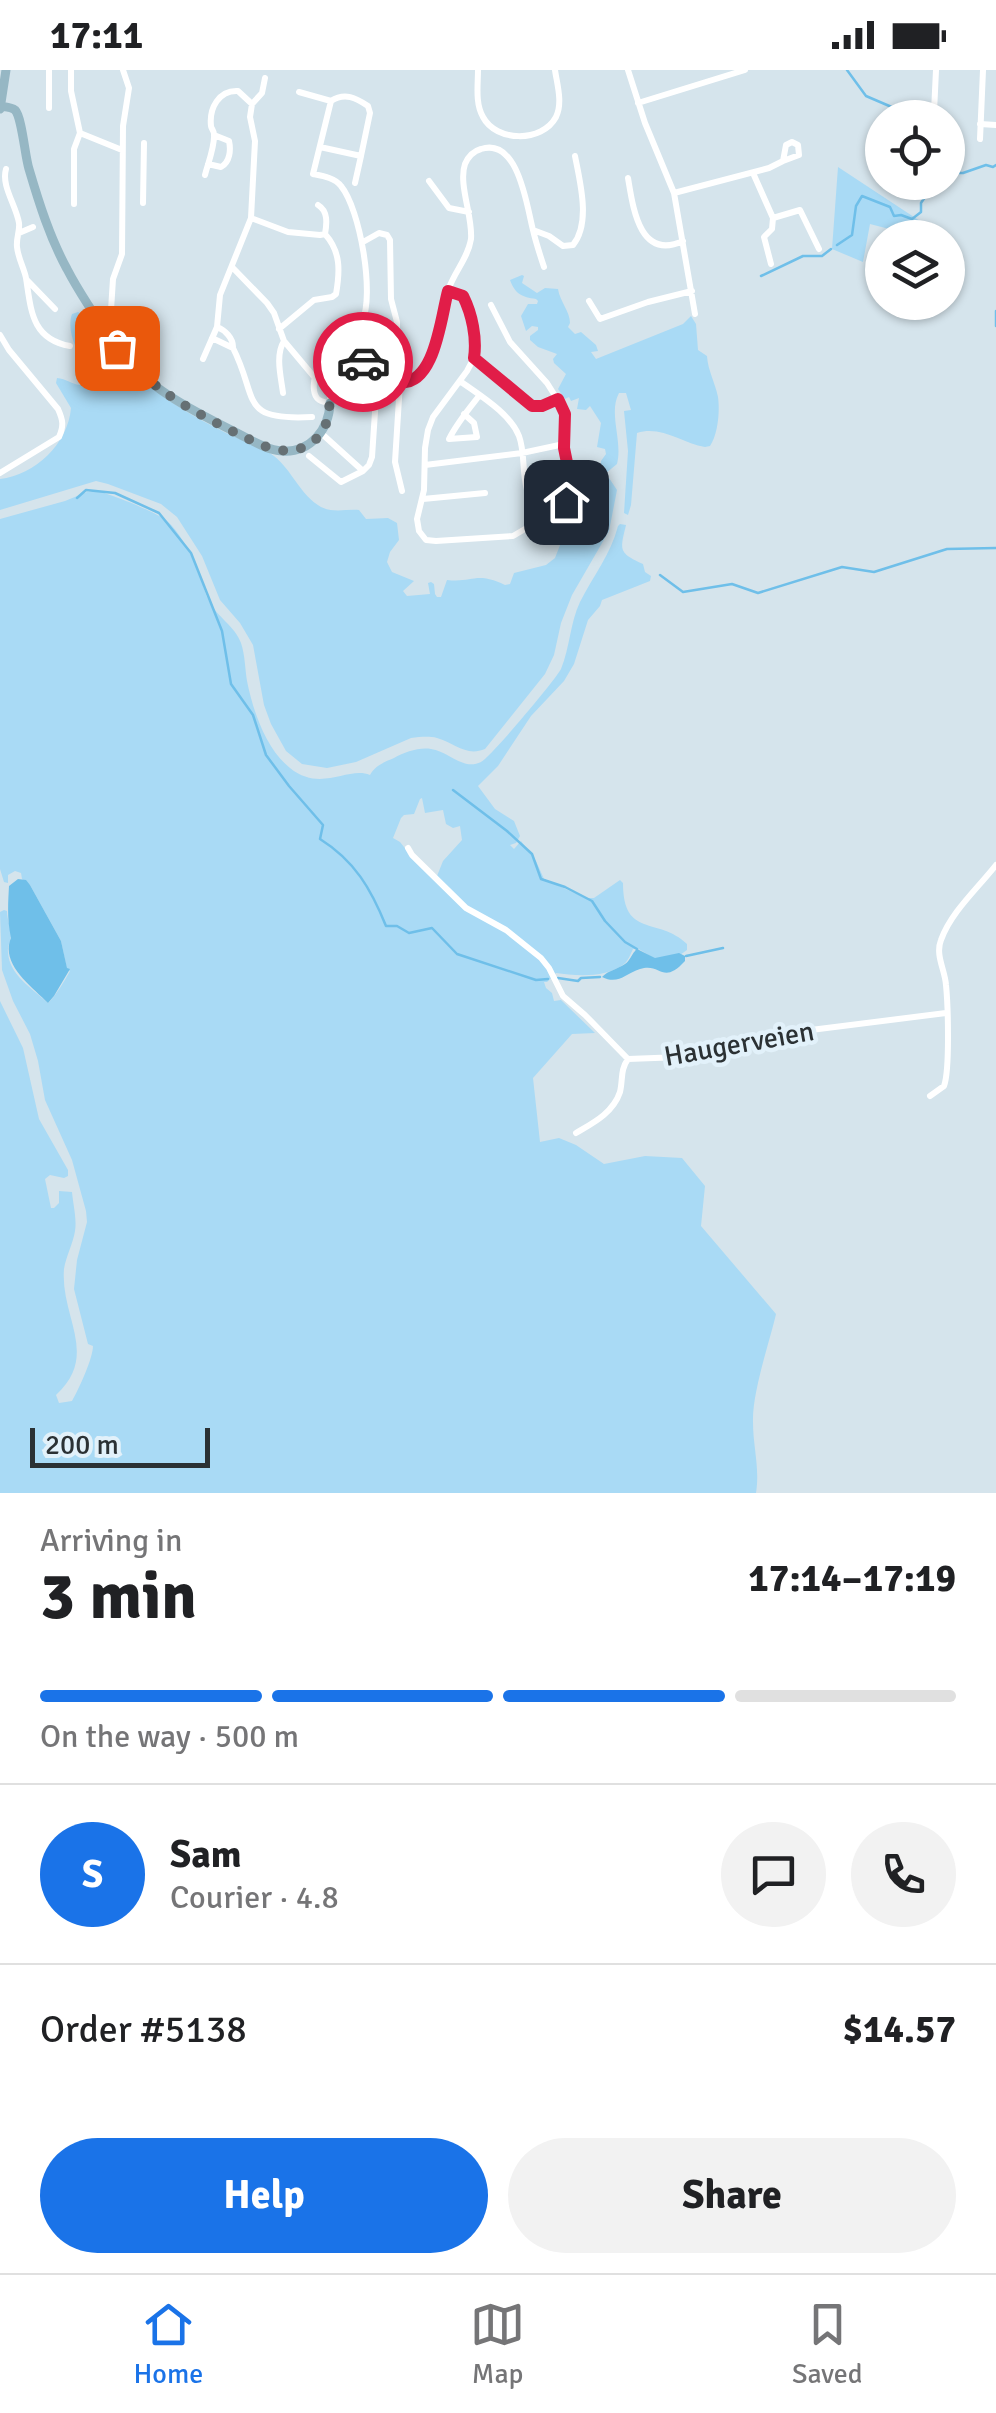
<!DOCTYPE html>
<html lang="en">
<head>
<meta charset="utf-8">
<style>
  body { margin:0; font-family:Signika,sans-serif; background:#f2f2f2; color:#202124; height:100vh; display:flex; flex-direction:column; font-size:38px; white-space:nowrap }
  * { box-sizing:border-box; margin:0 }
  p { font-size:32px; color:#757577 }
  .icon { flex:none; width:55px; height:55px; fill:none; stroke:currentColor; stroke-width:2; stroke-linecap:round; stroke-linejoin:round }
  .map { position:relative; height:1423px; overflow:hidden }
  .details { display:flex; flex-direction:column; background:#fff; flex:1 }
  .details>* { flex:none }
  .controls { position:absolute; left:865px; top:30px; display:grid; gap:20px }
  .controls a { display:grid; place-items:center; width:100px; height:100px; border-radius:50%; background:#fff; box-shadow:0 2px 8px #0004; font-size:50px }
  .scale { position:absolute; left:30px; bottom:25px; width:180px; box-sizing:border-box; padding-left:10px; border:5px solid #2b3134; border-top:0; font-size:28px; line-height:35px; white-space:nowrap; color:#2b3134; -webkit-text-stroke:8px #e2f1fa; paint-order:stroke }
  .pin { position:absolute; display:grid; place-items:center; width:85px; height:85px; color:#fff; margin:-42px; border-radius:20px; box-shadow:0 5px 15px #0006 }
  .courier { position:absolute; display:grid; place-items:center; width:100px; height:100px; margin:-50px; border:8px solid #e11d48; border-radius:50%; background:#fff; color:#222; box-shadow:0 2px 12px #0007 }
  .head em { font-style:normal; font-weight:800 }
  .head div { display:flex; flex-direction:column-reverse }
  .head { display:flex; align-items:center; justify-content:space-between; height:170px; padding:0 40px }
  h1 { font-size:65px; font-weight:800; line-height:75px }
  .bar { display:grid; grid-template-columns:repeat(4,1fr); gap:15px 10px; align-content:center; height:120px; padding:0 40px }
  .bar i { height:12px; border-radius:8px; background:#e0e0e0 }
  .bar .on { background:#1a73e8 }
  .bar p { grid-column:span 4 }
  .line { display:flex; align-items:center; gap:25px; padding:0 40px; border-top:2px solid #e0e0e0 }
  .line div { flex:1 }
  .round { display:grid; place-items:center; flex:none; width:105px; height:105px; border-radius:52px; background:#f2f2f2 }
  .action { display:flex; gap:20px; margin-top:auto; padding:20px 40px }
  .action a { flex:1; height:115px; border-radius:60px; background:#1a73e8; color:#fff; font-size:40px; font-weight:800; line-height:115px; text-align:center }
  .action a+a { background:#f2f2f2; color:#202124 }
  .status { display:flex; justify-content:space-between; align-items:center; height:70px; padding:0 50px; background:#fff; direction:ltr }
  .status svg { height:28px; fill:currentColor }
  .tab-bar { display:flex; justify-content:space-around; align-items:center; height:140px; border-top:2px solid #e0e0e0; background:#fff; font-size:28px; color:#757577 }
  .tab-bar a { display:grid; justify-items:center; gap:5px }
  .tab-bar .on { color:#1a73e8 }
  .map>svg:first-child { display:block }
</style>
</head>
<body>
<div class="status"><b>17:11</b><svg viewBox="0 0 49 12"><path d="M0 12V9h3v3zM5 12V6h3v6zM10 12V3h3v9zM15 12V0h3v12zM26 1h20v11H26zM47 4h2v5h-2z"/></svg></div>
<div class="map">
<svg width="996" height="1423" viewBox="0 0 996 1423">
  <rect width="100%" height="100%" fill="#d5e4ec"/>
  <!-- green -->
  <path fill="#a9daf5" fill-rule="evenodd" d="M 838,97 L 923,153 L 916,166 L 870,154 L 863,192 L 832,179 Z
    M 522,205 L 524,206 L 522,213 L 537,223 L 545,218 L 558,219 C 560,232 570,241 570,253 L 568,257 L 575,264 L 581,262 L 596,275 L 598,281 L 591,282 L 596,289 L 683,254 L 691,246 L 696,254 L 698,280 L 707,286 C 708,301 715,312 718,327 C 720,341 718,364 710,376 L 705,377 C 682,373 661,355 637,363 L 631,435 L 628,445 L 624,443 L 628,381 L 624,341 L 631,340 L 626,323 L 619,323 C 608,343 623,371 617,394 L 606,403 L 600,403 L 601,391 L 606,384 L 605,379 L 597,377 L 601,353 L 590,336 L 586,340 L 577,339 L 579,328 L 571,331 L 569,327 L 565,329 L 558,319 L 566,304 L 554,293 L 553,289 L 557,284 L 538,277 L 530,270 L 530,266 L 538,260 L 538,257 L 532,256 L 526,261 L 521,246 L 528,234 L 537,234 L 538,231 L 536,229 C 522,227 515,224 510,210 Z
    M 78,242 C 103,252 116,287 135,304 C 161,328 194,347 226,363 C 241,370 261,376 274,386 C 292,400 300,425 321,437 C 333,443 346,439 359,440 L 366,449 L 388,448 L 397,453 L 399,470 L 390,482 L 387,492 L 392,502 L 414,511 L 403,521 L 407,526 L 430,524 L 428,513 L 431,512 L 434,514 L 435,524 L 437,527 L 441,527 L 447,510 C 474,513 475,501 505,515 L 510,514 L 514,503 L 546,495 L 555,488 L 562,470 L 571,464 L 576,453 L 597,438 L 600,417 L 605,409 L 609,408 L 617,420 L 609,461 L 572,525 L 561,553 L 554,585 L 545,604 L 485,679 C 466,687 455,673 437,668 C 429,666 420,667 411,668 L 356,692 L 327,698 L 302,694 L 286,681 L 271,654 L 264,635 L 253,575 L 240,553 L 220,530 L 202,486 L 177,447 L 161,434 L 108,414 L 96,411 L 0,440 L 0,409 C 35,405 68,374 71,338 L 56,313 L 57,308 C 72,309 88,329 88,297 C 77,283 66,261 72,244 Z
    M 97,421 C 111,424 156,442 167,451 C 179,461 189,481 196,495 C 202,507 203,520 209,531 C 217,547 235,556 241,573 C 245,585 245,598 247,611 C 253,641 266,679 290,698 C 321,723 348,696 370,705 C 375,696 384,692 394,688 C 405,682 419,677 431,679 C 448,681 463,701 481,692 C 490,688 556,609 561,599 C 570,577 570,553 580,532 C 593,506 611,484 618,456 L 620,454 L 626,455 C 620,480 618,483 643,494 L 645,502 L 651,506 L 650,511 L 602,530 L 600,536 L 588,550 L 574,594 L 564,611 L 531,646 L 498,696 L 478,716 L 495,739 L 514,751 L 520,766 L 516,773 L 510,775 L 514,779 L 521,771 L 536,791 L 544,809 L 585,828 L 594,828 L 620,810 L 623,813 C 623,869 658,846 687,874 L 687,880 L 677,887 L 657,890 L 637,878 L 633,879 C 631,883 628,891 624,894 C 607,908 576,906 556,903 L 547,912 L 544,912 L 546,918 L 552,923 L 554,931 L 561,930 L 595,963 L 572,964 L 533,1008 L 540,1072 L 559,1068 L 576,1075 L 604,1094 L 645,1086 L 682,1088 L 705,1116 L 701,1156 L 776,1244 C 769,1274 752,1323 753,1352 C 753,1377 760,1398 756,1423 L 0,1423 L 0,931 L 23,978 L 39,1049 L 68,1100 L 68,1106 L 64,1108 L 50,1105 L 45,1109 L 51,1138 L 54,1138 L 59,1133 L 59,1121 L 72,1122 C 73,1134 77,1149 75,1161 C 73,1174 66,1186 64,1199 C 60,1247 100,1285 56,1325 L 59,1333 L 72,1331 C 79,1319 93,1288 93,1276 L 88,1274 L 74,1219 L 77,1190 L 87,1152 L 86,1141 L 72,1090 L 45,1030 L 38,991 L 30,964 L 13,931 L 2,900 L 0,842 L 4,840 L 7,841 C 7,850 11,857 11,866 C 11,871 7,876 8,882 C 9,905 32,918 48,933 C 55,927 65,910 70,901 L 67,899 L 61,871 L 30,815 L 22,809 L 21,803 L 15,801 L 8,805 L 8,813 L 4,812 L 0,799 L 0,449 L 65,431 L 87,422 ZM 422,728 L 425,743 L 443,740 L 446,754 L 453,758 L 460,756 L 462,770 L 443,791 L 437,806 L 412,787 L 400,772 L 393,768 L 401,748 L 404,745 L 414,744 L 420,729 Z"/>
  <!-- water -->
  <path fill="#6fbfe9" d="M 18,809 L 26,810 L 30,815 L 61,871 L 67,898 L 70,899 L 54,926 L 48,933 C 31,916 0,894 11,868 C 7,849 8,835 9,816 Z
    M 637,879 L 655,888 L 679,883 L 685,886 L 685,891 C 662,916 661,892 640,899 C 625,904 618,915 602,907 C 609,900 616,900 625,894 C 630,891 632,883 637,879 Z"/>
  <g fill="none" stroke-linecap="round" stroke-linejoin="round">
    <!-- stream -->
    <path stroke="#6fbfe9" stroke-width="2.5" d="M 847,0 L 866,26 L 894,38 L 904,48
      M 948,106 L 951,103 L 963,103 L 986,95 L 993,97 L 996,95
      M 837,175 L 852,165 L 856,136 L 862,126 L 890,137 L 894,146 L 901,145 L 912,149 L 921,142 L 921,133 L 927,124 L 935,123 L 940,112
      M 761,206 L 803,186 L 822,186 L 831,179
      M 996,241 L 996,256
      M 77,428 L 86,420 L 115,423 L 159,443 L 191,483 L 222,561 L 231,614 L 253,645 L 266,685 L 289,716 L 323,755 L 320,769 C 355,791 371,819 386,856 L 397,856 L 409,863 L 432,858 L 457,884 L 536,910 L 548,909
      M 660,505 L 683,522 L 732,514 L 758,523 L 842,497 L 874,502 L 947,479 L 996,478
      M 453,720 L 507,761 L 532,784 L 541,809 L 565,817 L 592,831 L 605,851 L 625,872 L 637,879 L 637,882
      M 686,886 L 723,878
      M 558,908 L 578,911 L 581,908 L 600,907"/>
    <!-- street -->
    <path stroke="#fff" stroke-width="6" d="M 49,0 L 49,38
      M 71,0 L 71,21 L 80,63 L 122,80
      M 478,0 C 478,15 475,33 483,47 C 496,72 542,73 556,47 C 563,33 557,14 555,0
      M 628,0 L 645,53 L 674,123 L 695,244
      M 299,22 L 331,31
      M 638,33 L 745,0
      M 934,42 L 936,0
      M 980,54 L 996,55
      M 980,69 L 983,0
      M 320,77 L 361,86 L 370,43 L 368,36 C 356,28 345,22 331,31 L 313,104 C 323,106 335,108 341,116 C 360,139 375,225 362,252 C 350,276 310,289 314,320 C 315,330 321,332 330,333 C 330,311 337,280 368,294 C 375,297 380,303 386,308 C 404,320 421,309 429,292 C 440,268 440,242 449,218 C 455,201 468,188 471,169 C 473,147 458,114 465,94 C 468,87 474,81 481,79 C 519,67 527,138 533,160 C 536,173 540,185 544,197
      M 208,94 L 221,97 C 230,92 231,80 229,71 L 214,65
      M 6,99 C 1,116 16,135 19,153 C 20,161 16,168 17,177 C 18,188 24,198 26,208 C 31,239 31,269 70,276
      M 753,103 L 773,148 L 772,159 L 764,167 L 771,194
      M 205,105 C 208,93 215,76 214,64 C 214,61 211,58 211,56 C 209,38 219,20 238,21 L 252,34
      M 628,108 C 633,137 639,191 683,171
      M 429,111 L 449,138 L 469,142
      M 355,113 L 361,86
      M 674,123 L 769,98 L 783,91 L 786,75 L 792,72 L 798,75 L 799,85 L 783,91
      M 143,133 L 144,73
      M 74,134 L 74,79 L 80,63
      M 251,148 L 288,162 L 320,165 L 325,164 C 327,153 328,141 318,135
      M 773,148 L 800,140 L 819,179
      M 533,160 L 549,166 L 563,176 L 573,175 C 591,153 580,112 575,86
      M 19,163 L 33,157
      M 363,172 L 379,163 L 387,165 L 390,170 L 391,229 L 397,252 L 397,273
      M 232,197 L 267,233 L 274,243 L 284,271 L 315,308
      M 27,210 L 55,239
      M 448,221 L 461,224 L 466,230 L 473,264 L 475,286 L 467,301 L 433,347 L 428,360 L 425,378 L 424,420 L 417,449 L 419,461 L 426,470 L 436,471 L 513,466 L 530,456 L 541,440
      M 589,231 L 600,249 L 648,232 L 692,221
      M 491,235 L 510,272 L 547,313 L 564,340 L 564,379 L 573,425 L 566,432 L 541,440
      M 99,250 L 111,240 L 113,209 L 122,184 L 123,56 L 129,18 L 123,0
      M 217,257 C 225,260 233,268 233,277
      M 279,259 L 314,230 L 332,227 L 336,224 C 340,201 341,182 325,164
      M 0,265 L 9,280 L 58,339 C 63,350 64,356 59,367 L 0,403
      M 212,268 L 233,278 C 259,329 238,351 312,347
      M 474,288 L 532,335 L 541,336 L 558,329
      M 203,289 L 217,257 L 220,225 L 251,148 L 255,71 L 250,47 L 252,34 L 262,23 L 265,8
      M 460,311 C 479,325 510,343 519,366 C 528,390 517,423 541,440
      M 400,313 L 395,392 L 402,421
      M 283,323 C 281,307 275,285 284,271
      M 464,344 L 474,353 L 477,367 L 449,369 C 457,353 468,340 479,326
      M 321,363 L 363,401 L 369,395 L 372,387 L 376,327
      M 309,386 L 341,412 L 363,401
      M 425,395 L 522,383 L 564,374
      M 423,429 L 485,423
      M 408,778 L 412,785 L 466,838 L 506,860 L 541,888 L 549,898 L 563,926 L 585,945 L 628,989
      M 930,1026 L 944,1016 C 950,1000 948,935 946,915 C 945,900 935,885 941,870 C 951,842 978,818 996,795
      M 576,1063 C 593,1053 613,1043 620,1022 C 623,1010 620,1000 628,989 L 681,987 L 787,963 L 946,943"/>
    <!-- secondary -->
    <path stroke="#96b7c4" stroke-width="9" d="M 0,36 C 5,37 11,37 15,40 C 22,47 25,87 29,99 C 39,133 50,168 67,199 C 81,226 99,252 116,276 C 145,318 195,342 239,364 C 253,371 267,380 282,381 C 310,383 329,360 330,333
      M 0,39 L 6,0"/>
  </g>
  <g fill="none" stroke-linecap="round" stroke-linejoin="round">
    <!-- done -->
    <path stroke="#667074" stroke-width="10" stroke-dasharray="0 18" d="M 117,278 C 148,317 192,341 236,363 C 250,369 264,378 279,380 C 292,382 305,379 315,370 C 335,352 326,328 334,305 L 347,293 L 363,292"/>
    <!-- route -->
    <path stroke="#e11d48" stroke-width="12" d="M 363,292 C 376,297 384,310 398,312 C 435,318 441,246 448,221 L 463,226 C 472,244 477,268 474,288 L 532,336 L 542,336 L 558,329 L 565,344 L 564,378 L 573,422 L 572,427 L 566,432"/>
  </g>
  <g text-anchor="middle" stroke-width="9" stroke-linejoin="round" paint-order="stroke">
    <!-- street labels -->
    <g font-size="28" fill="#2b3134" stroke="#e2f1fa">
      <text transform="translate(739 973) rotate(-10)" y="10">Haugerveien</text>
    </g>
  </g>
</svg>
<div class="controls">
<a><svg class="icon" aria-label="locate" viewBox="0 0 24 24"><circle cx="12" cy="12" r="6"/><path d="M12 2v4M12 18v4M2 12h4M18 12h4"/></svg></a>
<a><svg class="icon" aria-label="layers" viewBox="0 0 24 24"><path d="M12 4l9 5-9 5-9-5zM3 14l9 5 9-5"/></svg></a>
</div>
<div class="scale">200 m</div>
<div class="pin" style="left:117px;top:278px;background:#ea580c"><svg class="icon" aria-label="bag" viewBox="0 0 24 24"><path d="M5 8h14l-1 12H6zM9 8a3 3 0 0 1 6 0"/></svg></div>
<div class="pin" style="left:566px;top:432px;background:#1f2937"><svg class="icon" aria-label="home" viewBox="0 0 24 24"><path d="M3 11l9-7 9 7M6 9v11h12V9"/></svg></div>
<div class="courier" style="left:363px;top:292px"><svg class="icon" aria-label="car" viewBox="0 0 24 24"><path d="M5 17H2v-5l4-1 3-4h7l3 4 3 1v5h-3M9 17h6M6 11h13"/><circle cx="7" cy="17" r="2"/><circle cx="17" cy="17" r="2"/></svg></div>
</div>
<section class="details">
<div class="head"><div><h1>3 min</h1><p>Arriving in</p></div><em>17:14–17:19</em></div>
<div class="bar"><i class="on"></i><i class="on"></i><i class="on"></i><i></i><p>On the way · 500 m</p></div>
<div class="line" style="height:180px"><b class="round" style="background:#1a73e8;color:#fff">S</b><div><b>Sam</b><p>Courier · 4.8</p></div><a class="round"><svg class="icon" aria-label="chat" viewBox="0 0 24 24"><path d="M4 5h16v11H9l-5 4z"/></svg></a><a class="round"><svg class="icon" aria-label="phone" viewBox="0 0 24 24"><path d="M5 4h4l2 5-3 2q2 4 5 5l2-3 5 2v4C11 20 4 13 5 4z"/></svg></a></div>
<div class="line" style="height:130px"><div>Order #5138</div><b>$14.57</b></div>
<div class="action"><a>Help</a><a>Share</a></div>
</section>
<nav class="tab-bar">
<a class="on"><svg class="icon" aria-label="home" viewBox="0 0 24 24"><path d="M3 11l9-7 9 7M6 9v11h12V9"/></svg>Home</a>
<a><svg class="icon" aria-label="map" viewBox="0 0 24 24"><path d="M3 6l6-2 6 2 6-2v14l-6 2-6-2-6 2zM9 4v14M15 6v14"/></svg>Map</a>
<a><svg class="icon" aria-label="saved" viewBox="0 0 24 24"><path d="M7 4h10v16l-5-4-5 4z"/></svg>Saved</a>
</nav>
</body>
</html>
